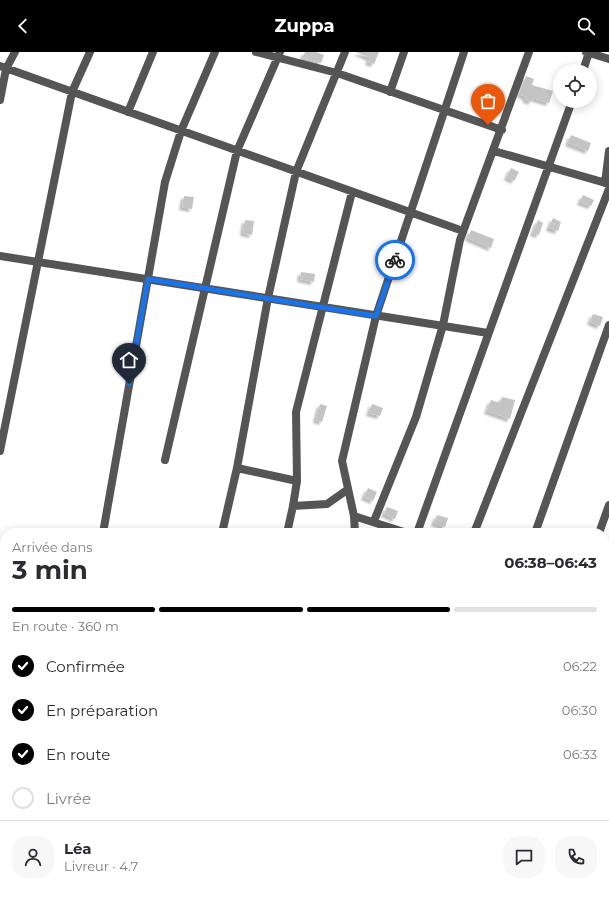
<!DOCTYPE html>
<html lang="fr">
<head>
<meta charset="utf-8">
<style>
  body { margin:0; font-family:Montserrat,sans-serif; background:#f7f7f7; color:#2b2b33; height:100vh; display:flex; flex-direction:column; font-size:15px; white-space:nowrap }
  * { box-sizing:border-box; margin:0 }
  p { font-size:13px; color:#7c7c81 }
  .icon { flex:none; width:22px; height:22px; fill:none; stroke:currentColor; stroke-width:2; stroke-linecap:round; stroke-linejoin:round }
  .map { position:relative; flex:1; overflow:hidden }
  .drawer { position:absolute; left:0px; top:476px; width:609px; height:372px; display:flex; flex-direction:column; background:#fff; border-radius:16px 16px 0 0; box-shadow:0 2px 10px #0003 }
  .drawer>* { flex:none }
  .controls { position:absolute; left:553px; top:12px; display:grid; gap:8px }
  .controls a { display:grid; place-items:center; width:44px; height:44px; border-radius:50%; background:#fff; box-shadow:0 2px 10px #0003; font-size:20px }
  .pin { position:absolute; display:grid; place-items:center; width:34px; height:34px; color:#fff; margin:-41px -17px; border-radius:50% 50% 50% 0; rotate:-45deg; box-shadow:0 0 4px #0007 }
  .pin .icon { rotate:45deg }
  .courier { position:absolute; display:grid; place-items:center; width:40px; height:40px; margin:-20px; border:3px solid #1a73e8; border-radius:50%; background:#fff; color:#222; box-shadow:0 1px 5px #0007 }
  .headline em { font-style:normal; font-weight:700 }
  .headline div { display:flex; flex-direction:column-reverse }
  .headline { display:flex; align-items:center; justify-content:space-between; height:68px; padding:0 12px }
  h1 { font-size:26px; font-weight:700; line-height:30px }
  .bar { display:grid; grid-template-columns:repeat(4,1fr); gap:6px 4px; align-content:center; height:48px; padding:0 12px }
  .bar i { height:5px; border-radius:3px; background:#e1e1e2 }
  .bar .current { background:#000 }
  .bar p { grid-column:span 4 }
  .line { display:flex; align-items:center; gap:10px; padding:0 12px; border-top:1px solid #e1e1e2 }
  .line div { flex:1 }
  .round { display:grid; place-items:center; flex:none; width:42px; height:42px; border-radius:16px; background:#f7f7f7 }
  ol { padding:0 12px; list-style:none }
  li { display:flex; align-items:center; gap:12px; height:44px }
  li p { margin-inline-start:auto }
  li .icon { padding:4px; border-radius:50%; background:#000; color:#fff; stroke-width:4 }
  li:last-child { color:#7c7c81 }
  li i { width:22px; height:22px; border:2px solid #e1e1e2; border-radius:50% }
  header { display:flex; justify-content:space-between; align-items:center; height:52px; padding:0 12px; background:#000; color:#fff; font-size:18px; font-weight:700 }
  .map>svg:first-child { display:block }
</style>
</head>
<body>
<header><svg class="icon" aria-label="back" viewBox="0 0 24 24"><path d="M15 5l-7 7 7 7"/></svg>Zuppa<svg class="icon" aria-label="search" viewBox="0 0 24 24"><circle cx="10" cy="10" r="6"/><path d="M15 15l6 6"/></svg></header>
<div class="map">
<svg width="609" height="848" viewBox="0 0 609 848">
  <defs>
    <filter id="shadow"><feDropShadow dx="-3" dy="3" stdDeviation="1" flood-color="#0004"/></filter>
  </defs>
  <rect width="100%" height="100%" fill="#fff"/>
  <!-- building -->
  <path fill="#c4c4c4" filter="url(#shadow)" d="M 305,0 L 316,0 L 324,3 L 321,11 L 302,6 Z
    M 356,0 L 379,0 L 374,12 L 368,10 L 370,6 Z
    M 526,24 L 534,27 L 532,33 L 553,39 L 549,51 L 533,46 L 531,50 L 525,47 L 526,45 L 519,42 Z
    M 571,83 L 591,91 L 588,99 L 568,91 Z
    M 511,116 L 519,120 L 514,129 L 507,125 Z
    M 583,143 L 594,148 L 591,154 L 580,150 Z
    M 184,144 L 194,145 L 192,157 L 182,155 Z
    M 553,166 L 561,170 L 558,179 L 549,176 Z
    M 245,168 L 254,169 L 252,183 L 243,181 Z
    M 538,168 L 543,171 L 539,183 L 533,181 Z
    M 471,178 L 494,187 L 491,196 L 468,186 Z
    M 301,220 L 315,222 L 314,230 L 300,227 Z
    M 593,262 L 603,265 L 600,274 L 590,270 Z
    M 502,345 L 515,348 L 510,367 L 487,359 L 491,348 L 500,351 Z
    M 320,352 L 327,354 L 322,370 L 316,368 Z
    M 372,352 L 383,356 L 380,364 L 369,361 Z
    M 368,436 L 377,440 L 373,449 L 364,445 Z
    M 387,455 L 398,459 L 395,467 L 384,462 Z
    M 437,463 L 448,466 L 445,475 L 434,471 Z"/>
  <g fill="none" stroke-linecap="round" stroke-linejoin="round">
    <!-- minor -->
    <path stroke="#555" stroke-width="8" d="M 256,0 L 337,21 L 502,78
      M 586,0 L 609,7
      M 0,14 L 463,179
      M 583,19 L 589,0
      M 390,40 L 404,0
      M 0,48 L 6,17 L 15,0
      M 128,60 L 153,0
      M 494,99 L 609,132
      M 605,131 L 609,99
      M 0,204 L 488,281
      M 0,399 L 72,40 L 90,0
      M 165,408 L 237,99 L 280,0
      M 237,416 L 297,429
      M 347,438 L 327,452 L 293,454 L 297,429 L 296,360 L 352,140
      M 354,464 L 407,481
      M 374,469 L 416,365 L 443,273 L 460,188 L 529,0
      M 103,481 L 165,130 L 181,79 L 215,0
      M 222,481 L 237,416 L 268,246 L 296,120 L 345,0
      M 287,481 L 293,454
      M 355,481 L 354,464 L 342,409 L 376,264 L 464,0
      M 417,481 L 572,49
      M 474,481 L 609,137
      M 535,481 L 609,273
      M 599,481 L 609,453
      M 604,549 L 609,551
      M 604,645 L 609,632
      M 0,746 L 5,739
      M 555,843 L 559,848
      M 280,848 L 282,843
      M 470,848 L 473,843
      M 603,848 L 609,829"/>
  </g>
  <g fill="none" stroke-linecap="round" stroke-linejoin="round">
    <!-- done -->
    <path stroke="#595959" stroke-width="4" stroke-dasharray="0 7.2" d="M 395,208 L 446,59 L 488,73"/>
    <!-- route -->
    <path stroke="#1a73e8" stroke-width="5" d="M 129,332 L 148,227 L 376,264 L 395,208"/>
  </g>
</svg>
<div class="controls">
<a><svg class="icon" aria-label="locate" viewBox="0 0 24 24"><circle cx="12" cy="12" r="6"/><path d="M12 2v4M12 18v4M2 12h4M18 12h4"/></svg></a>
</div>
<div class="pin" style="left:488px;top:73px;background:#ea580c"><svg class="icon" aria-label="bag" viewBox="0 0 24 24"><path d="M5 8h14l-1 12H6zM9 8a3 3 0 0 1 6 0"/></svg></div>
<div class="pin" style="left:129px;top:332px;background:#1f2937"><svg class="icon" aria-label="home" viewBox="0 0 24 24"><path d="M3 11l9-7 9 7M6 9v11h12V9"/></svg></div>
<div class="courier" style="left:395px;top:208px"><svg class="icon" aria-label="bike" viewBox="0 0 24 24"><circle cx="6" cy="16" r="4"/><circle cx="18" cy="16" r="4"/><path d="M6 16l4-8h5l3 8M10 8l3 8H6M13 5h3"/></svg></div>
<section class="drawer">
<div class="headline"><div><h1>3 min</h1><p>Arrivée dans</p></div><em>06:38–06:43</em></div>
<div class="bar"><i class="current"></i><i class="current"></i><i class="current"></i><i></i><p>En route · 360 m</p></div>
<ol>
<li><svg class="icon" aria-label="check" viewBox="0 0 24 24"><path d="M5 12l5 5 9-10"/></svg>Confirmée<p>06:22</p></li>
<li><svg class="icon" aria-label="check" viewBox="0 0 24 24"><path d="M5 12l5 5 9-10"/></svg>En préparation<p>06:30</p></li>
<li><svg class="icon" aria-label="check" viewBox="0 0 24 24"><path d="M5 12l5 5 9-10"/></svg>En route<p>06:33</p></li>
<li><i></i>Livrée</li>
</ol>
<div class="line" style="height:72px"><a class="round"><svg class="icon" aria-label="person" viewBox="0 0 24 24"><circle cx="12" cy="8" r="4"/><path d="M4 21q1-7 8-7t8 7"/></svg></a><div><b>Léa</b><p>Livreur · 4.7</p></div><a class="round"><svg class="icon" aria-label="chat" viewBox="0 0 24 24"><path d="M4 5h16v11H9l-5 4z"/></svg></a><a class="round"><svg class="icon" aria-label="phone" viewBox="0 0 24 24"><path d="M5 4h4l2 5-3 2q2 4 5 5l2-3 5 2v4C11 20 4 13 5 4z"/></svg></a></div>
</section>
</div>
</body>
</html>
